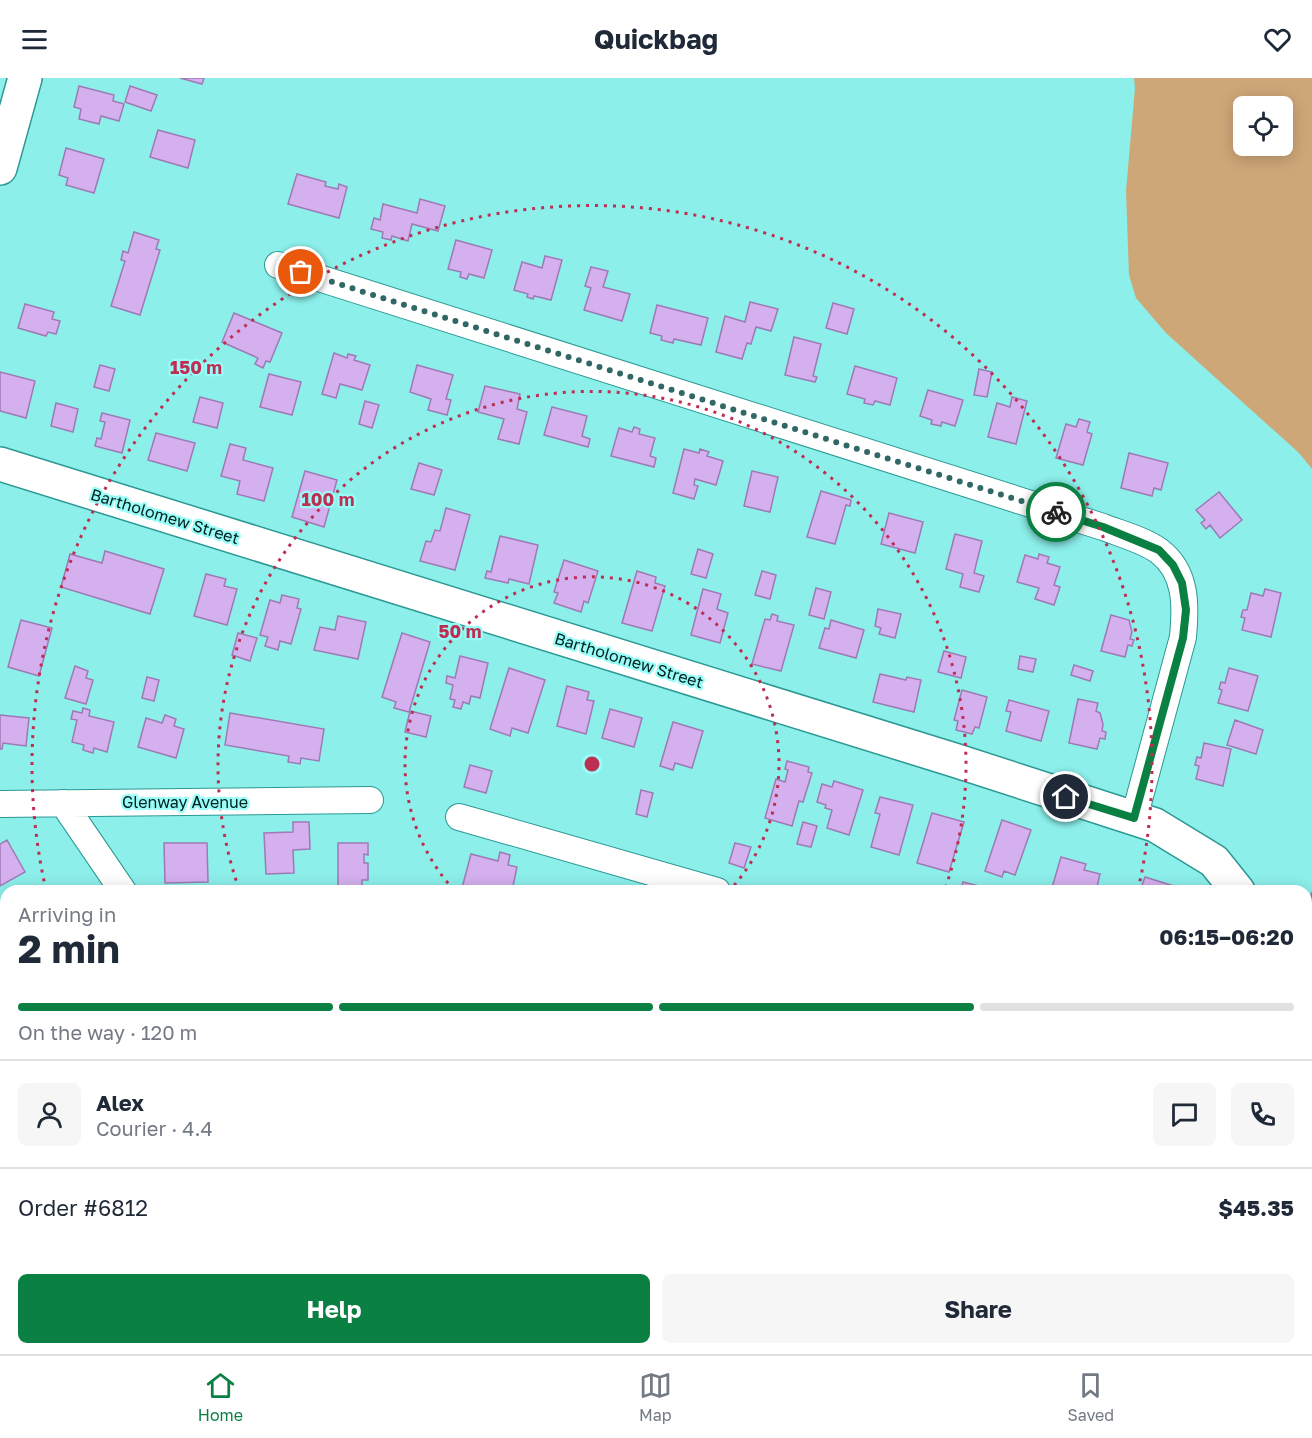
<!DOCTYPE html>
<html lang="en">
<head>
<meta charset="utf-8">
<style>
  body { margin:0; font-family:"Golos Text",sans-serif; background:#f6f6f7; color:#1f2937; height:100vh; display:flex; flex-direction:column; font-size:22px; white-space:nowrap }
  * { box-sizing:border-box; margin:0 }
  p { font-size:20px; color:#747a83 }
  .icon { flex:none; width:33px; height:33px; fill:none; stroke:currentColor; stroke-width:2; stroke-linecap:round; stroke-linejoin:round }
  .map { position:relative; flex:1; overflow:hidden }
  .sheet { position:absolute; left:0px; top:807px; width:1312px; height:470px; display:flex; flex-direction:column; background:#fff; border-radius:18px 18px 0 0; box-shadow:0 3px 15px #0003 }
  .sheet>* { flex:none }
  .buttons { position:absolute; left:1233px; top:18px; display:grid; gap:12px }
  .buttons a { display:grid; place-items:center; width:60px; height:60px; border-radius:9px; background:#fff; box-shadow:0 3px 15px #0003; font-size:30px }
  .pin { position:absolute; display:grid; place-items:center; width:51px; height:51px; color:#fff; margin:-26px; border:3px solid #fff; border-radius:50%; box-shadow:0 2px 6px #0007 }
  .courier { position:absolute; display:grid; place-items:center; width:60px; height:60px; margin:-30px; border:4px solid #0b8043; border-radius:50%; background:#fff; color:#222; box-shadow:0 2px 8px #0007 }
  .headline em { font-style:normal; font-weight:700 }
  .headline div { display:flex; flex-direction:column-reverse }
  .headline { display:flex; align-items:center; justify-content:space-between; height:102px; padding:0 18px }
  h1 { font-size:39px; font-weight:700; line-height:45px }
  .bar { display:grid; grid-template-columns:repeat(4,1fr); gap:9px 6px; align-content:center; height:72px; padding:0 18px }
  .bar i { height:8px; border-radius:4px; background:#e0e1e3 }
  .bar .on { background:#0b8043 }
  .bar p { grid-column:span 4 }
  .line { display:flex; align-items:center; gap:15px; padding:0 18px; border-top:2px solid #e0e1e3 }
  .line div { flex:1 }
  .round { display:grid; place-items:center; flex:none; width:63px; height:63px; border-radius:9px; background:#f6f6f7 }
  .cta { display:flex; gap:12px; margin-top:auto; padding:12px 18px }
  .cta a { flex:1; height:69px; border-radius:9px; background:#0b8043; color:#fff; font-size:24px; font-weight:700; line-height:69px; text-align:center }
  .cta a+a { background:#f6f6f7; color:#1f2937 }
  header { display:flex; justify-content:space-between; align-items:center; height:78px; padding:0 18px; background:#fff; font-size:27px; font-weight:700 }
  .menu { display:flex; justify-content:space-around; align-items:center; height:84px; border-top:2px solid #e0e1e3; background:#fff; font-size:16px; color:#747a83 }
  .menu a { display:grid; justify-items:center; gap:3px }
  .menu .on { color:#0b8043 }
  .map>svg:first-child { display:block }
</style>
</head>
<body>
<header><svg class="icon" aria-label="menu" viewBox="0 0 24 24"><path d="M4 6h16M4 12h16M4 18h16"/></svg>Quickbag<svg class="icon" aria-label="heart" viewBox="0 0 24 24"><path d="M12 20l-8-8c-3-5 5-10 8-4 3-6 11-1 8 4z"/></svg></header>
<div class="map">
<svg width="1312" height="1276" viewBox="0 0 1312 1276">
  <rect width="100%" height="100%" fill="#8cefea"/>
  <!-- green -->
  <path fill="#cea778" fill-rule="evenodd" d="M 1134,0 L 1312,0 L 1312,391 L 1299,375 L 1166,255 L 1136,220 L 1129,197 L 1126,113 L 1135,10 ZM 1282,28 L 1282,68 L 1244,68 L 1244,28 Z
    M 647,1270 L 718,1271 L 721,1276 L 646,1276 Z"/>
  <!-- building -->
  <path fill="#d4b0ee" stroke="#9e7ab5" stroke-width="1.5" d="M 180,0 L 204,0 L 202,6 Z
    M 79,8 L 114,17 L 113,23 L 124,26 L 119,43 L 101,38 L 99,46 L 79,41 L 81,31 L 74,29 Z
    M 130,8 L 157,17 L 151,33 L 125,24 Z
    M 158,52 L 195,62 L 188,90 L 150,79 Z
    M 66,70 L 104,81 L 94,115 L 66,107 L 68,100 L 59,97 Z
    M 297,96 L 326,104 L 325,108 L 338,111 L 339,106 L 347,109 L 339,140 L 288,126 Z
    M 420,121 L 445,128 L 438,153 L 412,146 L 408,163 L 392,158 L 391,162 L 382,160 L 383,154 L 371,151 L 374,140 L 380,142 L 383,126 L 417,135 Z
    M 134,154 L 159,162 L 156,171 L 160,172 L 140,237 L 111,228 L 125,183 L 121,182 L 123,173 L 128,175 Z
    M 456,162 L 492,172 L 484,200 L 469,196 L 467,201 L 460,199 L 461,194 L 448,191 Z
    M 545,178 L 562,182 L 551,222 L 534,218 L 533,221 L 527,219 L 528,216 L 514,212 L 522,184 L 542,190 Z
    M 591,189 L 608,193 L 603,209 L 630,216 L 622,243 L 584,232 L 591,210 L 585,208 Z
    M 750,224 L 778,231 L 771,253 L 756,249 L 751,266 L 747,265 L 742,281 L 716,274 L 725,238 L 745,244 Z
    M 833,225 L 854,231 L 847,256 L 826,250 Z
    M 25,226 L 54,234 L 52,241 L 60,243 L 56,256 L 48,254 L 46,258 L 18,250 Z
    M 657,227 L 708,240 L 701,267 L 674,261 L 673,265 L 661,262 L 662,258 L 650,255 Z
    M 234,235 L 282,255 L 270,284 L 266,283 L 263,290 L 255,286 L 258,280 L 222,264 Z
    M 794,259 L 821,266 L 813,298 L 817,299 L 815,304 L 785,297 Z
    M 334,275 L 347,280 L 348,276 L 356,278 L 354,282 L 370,287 L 362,312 L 340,306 L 336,320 L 322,316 Z
    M 100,287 L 115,291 L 109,313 L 94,309 Z
    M 417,287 L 453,297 L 446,321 L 451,322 L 447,337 L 428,332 L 431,321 L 410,314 Z
    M 855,288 L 897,300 L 890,327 L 875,323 L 873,327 L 864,325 L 865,321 L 847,316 Z
    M 979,291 L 992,294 L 987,319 L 974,317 Z
    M 0,294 L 35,303 L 26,340 L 0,333 Z
    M 269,296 L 301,304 L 292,337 L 260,329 Z
    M 485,308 L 520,316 L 517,331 L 527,334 L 519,366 L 498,361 L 504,341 L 478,334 Z
    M 928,312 L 963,322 L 955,348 L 942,344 L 941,348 L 931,346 L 932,342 L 920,338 Z
    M 200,319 L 223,325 L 217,350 L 193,344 Z
    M 1012,319 L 1027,323 L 1016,366 L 988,359 L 997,325 L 1010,329 Z
    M 365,323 L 379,327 L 372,350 L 359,346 Z
    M 56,325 L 78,331 L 73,354 L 51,348 Z
    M 552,329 L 587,338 L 582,358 L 590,361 L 588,369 L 544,357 Z
    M 102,335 L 130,342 L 122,375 L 95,368 L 97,360 L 101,361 L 105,344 L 100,343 Z
    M 1079,341 L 1090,344 L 1087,354 L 1092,356 L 1083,387 L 1056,380 L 1066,346 L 1076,349 Z
    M 634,349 L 640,351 L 639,356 L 655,360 L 650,378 L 656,380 L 654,389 L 611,378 L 619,350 L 632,354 Z
    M 156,355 L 195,365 L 187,393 L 148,382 Z
    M 230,366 L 246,370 L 243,382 L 273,390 L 264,423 L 237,416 L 240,403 L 221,398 Z
    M 684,371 L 699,375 L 700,371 L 709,374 L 707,378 L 723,383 L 716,407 L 695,401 L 694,407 L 698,408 L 694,421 L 673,415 Z
    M 1129,375 L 1168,385 L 1161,412 L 1154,410 L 1152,418 L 1121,410 Z
    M 419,385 L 442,392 L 434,417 L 411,411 Z
    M 305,393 L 337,402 L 324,449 L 292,439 Z
    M 752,393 L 778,399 L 770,434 L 744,428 Z
    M 821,413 L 851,422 L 850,428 L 846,427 L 835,466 L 807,459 Z
    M 1219,414 L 1242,442 L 1220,460 L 1210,447 L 1206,451 L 1201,445 L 1205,442 L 1196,432 Z
    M 446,430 L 470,437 L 455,492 L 420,483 L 426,463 L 431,464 L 435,452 L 440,453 Z
    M 889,435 L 923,444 L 915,475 L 881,466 Z
    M 955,456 L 982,463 L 974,495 L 984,498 L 979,514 L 960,509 L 963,496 L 946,491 Z
    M 500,458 L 538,467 L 529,506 L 509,501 L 508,505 L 485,500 L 487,493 L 491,494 Z
    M 698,471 L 713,476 L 706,500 L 691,496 Z
    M 105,473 L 164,491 L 150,536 L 61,509 L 70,476 L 102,485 Z
    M 1039,476 L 1049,479 L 1047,485 L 1060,489 L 1054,507 L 1060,509 L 1054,527 L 1035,521 L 1039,510 L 1017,504 L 1025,477 L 1038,481 Z
    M 564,482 L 598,493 L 588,525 L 584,523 L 581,534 L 554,525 L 558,515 L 554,514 Z
    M 637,493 L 656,499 L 655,505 L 665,508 L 652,553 L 622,545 Z
    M 762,493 L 776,497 L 770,521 L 755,517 Z
    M 206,496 L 226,501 L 224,508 L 237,511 L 227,547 L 194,538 Z
    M 816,510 L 831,514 L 824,541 L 809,537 Z
    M 703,511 L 721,516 L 717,531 L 728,535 L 720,565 L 691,557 Z
    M 1265,511 L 1281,515 L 1271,559 L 1242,552 L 1245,540 L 1241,539 L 1243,532 L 1247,532 L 1251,515 L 1263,518 Z
    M 282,517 L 299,521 L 297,530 L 301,531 L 291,566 L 280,563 L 278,572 L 265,568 L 268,559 L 260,557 L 270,522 L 280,525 Z
    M 878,531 L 901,536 L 895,560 L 879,556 L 881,550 L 875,548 Z
    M 772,536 L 778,538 L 777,543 L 794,547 L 781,593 L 752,586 L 765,541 L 770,542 Z
    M 1111,537 L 1129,542 L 1132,554 L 1130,561 L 1134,562 L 1132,568 L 1128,567 L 1125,579 L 1101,573 Z
    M 338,538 L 366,544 L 358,581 L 314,572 L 320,549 L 335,552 Z
    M 21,542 L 52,550 L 39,598 L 8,589 Z
    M 831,542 L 864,552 L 856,580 L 819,570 L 825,550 L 829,551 Z
    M 238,555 L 257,560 L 250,583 L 232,577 Z
    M 402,555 L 430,564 L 409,634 L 394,630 L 396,624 L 382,619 Z
    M 944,573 L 966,579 L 961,600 L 938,594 Z
    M 460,578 L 488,585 L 480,620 L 471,618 L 469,626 L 463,624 L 461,631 L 453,629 L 455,622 L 450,621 L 453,607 L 446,605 L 447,598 L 455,600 Z
    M 1020,578 L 1036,581 L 1033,594 L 1018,591 Z
    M 1074,587 L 1093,593 L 1090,603 L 1071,597 Z
    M 75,588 L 88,593 L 86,600 L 93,602 L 86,626 L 65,620 Z
    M 509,590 L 545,602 L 528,655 L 512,650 L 510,658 L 490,651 Z
    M 1229,590 L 1258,598 L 1248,633 L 1218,625 L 1222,612 L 1219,611 L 1221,604 L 1225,605 Z
    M 880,596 L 906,602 L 907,599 L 921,602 L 914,634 L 873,624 Z
    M 147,599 L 159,602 L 154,623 L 142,620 Z
    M 567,608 L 589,614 L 587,622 L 594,623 L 586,656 L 557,648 Z
    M 962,612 L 987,619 L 979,650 L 975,649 L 972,656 L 956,652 L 958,643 L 954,642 Z
    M 1078,621 L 1098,625 L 1096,633 L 1100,635 L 1103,646 L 1102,653 L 1106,654 L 1105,661 L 1100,660 L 1097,671 L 1069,665 Z
    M 1009,622 L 1049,633 L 1041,663 L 1006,653 L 1011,634 L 1006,633 Z
    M 83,630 L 90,632 L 89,638 L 114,644 L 107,674 L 94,670 L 93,675 L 83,672 L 84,667 L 72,664 L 77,642 L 71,641 L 73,633 L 82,635 Z
    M 610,631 L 642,640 L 634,669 L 602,660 Z
    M 410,633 L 431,638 L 426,659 L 405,654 Z
    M 230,635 L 324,651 L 319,683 L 301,680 L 300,686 L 288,684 L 289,678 L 225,667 Z
    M 0,637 L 29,640 L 26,668 L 3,665 L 2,671 L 0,671 Z
    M 165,637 L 176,641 L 174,648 L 184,651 L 176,680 L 138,669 L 146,640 L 162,645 Z
    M 1235,642 L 1263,652 L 1256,676 L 1227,667 Z
    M 673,644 L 703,653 L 692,690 L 675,685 L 673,692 L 660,688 Z
    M 1204,665 L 1231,671 L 1223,708 L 1196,701 L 1199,688 L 1195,687 L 1197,679 L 1201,680 Z
    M 787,683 L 809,689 L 808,694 L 812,695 L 803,724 L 799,723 L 792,748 L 765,740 L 776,701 L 785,704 L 788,692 L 785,691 Z
    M 470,687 L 492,693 L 486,715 L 464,709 Z
    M 834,703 L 863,712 L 849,757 L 827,750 L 832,732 L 825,730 L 826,727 L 817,724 L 822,706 L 832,709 Z
    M 641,712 L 653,715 L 647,739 L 636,736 Z
    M 880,719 L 913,727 L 899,777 L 871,769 L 880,736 L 875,735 Z
    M 932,735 L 964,744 L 949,794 L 917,785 Z
    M 1002,742 L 1031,752 L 1015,797 L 1004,793 L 1002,799 L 985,793 Z
    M 293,744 L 309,744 L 310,771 L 293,772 L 294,795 L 266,796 L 264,755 L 293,754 Z
    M 803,744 L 817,748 L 811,769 L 797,766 Z
    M 7,762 L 25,794 L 0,808 L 0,766 Z
    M 164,765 L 207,765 L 208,804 L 165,805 Z
    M 338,765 L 368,765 L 368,777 L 364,776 L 364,785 L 368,785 L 368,802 L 362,802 L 362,813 L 338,813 Z
    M 735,765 L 751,769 L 744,790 L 729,785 Z
    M 500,774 L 510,777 L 508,787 L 517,789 L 512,813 L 477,813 L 462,810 L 471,776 L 498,783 Z
    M 1061,779 L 1086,786 L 1084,792 L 1100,796 L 1096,813 L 1051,813 Z
    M 1145,799 L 1177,809 L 1175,813 L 1140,813 Z
    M 963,804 L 979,808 L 978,813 L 961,813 Z
    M 1312,814 L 1312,841 L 1306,839 L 1306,831 Z
    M 1306,1069 L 1312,1073 L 1312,1079 L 1306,1085 Z
    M 6,1140 L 6,1161 L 0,1155 L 0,1146 Z
    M 53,1270 L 86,1270 L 81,1276 L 59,1276 Z
    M 245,1270 L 247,1276 L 232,1276 Z"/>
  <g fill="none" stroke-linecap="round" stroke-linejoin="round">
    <defs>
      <path id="minor" d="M 278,187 L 1103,449 C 1121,456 1144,462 1159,473 C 1187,494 1186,528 1183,559 L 1134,740
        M 63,725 L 123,813
        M 0,726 L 370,722
        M 459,739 L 717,813
        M 0,913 L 6,926
        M 1306,983 L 1312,984
        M 0,1248 L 6,1242
        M 167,1270 L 170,1276
        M 479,1270 L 482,1276"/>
      <path id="secondary" d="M 0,90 L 25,0
        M 0,386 L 954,682 L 1155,747 L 1214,783 L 1238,813
        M 1306,952 L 1312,962"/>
    </defs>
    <!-- minor casing -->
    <use href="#minor" stroke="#2c9894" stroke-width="28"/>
    <!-- secondary casing -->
    <use href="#secondary" stroke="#2c9894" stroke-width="36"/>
    <!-- minor -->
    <use href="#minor" stroke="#fff" stroke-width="26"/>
    <!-- secondary -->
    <use href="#secondary" stroke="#fff" stroke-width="33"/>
  </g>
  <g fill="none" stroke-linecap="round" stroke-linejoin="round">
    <!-- done -->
    <path stroke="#316866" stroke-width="6" stroke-dasharray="0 10.8" d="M 301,194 L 1056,434"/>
    <!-- route -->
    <path stroke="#0b8043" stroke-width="8" d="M 1056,434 L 1103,449 L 1159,472 L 1173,487 L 1182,505 L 1186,532 L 1183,560 L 1134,740 L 1066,719"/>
  </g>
  <!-- distance rings -->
  <g fill="none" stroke="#be2e53" stroke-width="3" stroke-dasharray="3 6">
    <path d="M454 812A187 187 0 1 1 730 812"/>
    <path d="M239 811A374 374 0 1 1 945 811"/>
    <path d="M46 812A560 560 0 1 1 1138 812"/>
  </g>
  <g text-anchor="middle" stroke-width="4.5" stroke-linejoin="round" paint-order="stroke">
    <!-- street labels -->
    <g font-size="16" fill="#00201f" stroke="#99fdf7">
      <text transform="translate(165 438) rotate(17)" y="6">Bartholomew Street</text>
      <text transform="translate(629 582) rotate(17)" y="6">Bartholomew Street</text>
      <text x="185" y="730">Glenway Avenue</text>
    </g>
  </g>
  <circle cx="592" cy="686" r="9" fill="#be2e53" stroke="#99fdf7" stroke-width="3"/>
  <g font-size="18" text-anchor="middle" font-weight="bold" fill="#be2e53" stroke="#99fdf7" stroke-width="4.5" stroke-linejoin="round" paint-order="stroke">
    <text x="196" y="296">150 m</text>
    <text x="328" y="428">100 m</text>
    <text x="460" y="560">50 m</text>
  </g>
</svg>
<div class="buttons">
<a><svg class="icon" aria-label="locate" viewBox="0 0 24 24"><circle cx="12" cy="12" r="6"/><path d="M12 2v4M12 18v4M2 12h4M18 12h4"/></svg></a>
</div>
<div class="pin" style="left:301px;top:194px;background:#ea580c"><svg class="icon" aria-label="bag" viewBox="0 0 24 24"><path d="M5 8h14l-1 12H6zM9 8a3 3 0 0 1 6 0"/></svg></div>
<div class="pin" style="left:1066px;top:719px;background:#1f2937"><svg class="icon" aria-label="home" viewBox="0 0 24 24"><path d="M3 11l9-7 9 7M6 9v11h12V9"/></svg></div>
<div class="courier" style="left:1056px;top:434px"><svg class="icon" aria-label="bike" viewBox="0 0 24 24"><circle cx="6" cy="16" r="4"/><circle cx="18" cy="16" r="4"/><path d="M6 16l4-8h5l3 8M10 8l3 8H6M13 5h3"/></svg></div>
<section class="sheet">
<div class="headline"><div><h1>2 min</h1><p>Arriving in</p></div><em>06:15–06:20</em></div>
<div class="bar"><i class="on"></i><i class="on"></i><i class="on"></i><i></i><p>On the way · 120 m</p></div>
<div class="line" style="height:108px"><a class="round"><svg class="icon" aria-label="person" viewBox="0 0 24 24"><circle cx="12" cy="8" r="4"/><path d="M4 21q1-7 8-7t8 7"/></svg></a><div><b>Alex</b><p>Courier · 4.4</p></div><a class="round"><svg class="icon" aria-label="chat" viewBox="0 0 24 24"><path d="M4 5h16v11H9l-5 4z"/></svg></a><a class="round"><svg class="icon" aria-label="phone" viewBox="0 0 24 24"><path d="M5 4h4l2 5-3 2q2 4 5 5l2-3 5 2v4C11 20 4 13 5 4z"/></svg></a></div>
<div class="line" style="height:78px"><div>Order #6812</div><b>$45.35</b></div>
<div class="cta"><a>Help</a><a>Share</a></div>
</section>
</div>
<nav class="menu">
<a class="on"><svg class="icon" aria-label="home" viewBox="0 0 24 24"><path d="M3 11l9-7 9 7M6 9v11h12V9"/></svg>Home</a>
<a><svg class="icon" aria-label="map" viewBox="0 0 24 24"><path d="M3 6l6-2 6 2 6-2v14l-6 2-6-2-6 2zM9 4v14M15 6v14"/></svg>Map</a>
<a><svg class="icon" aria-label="saved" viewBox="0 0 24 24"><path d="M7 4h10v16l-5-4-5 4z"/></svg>Saved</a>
</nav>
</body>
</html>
